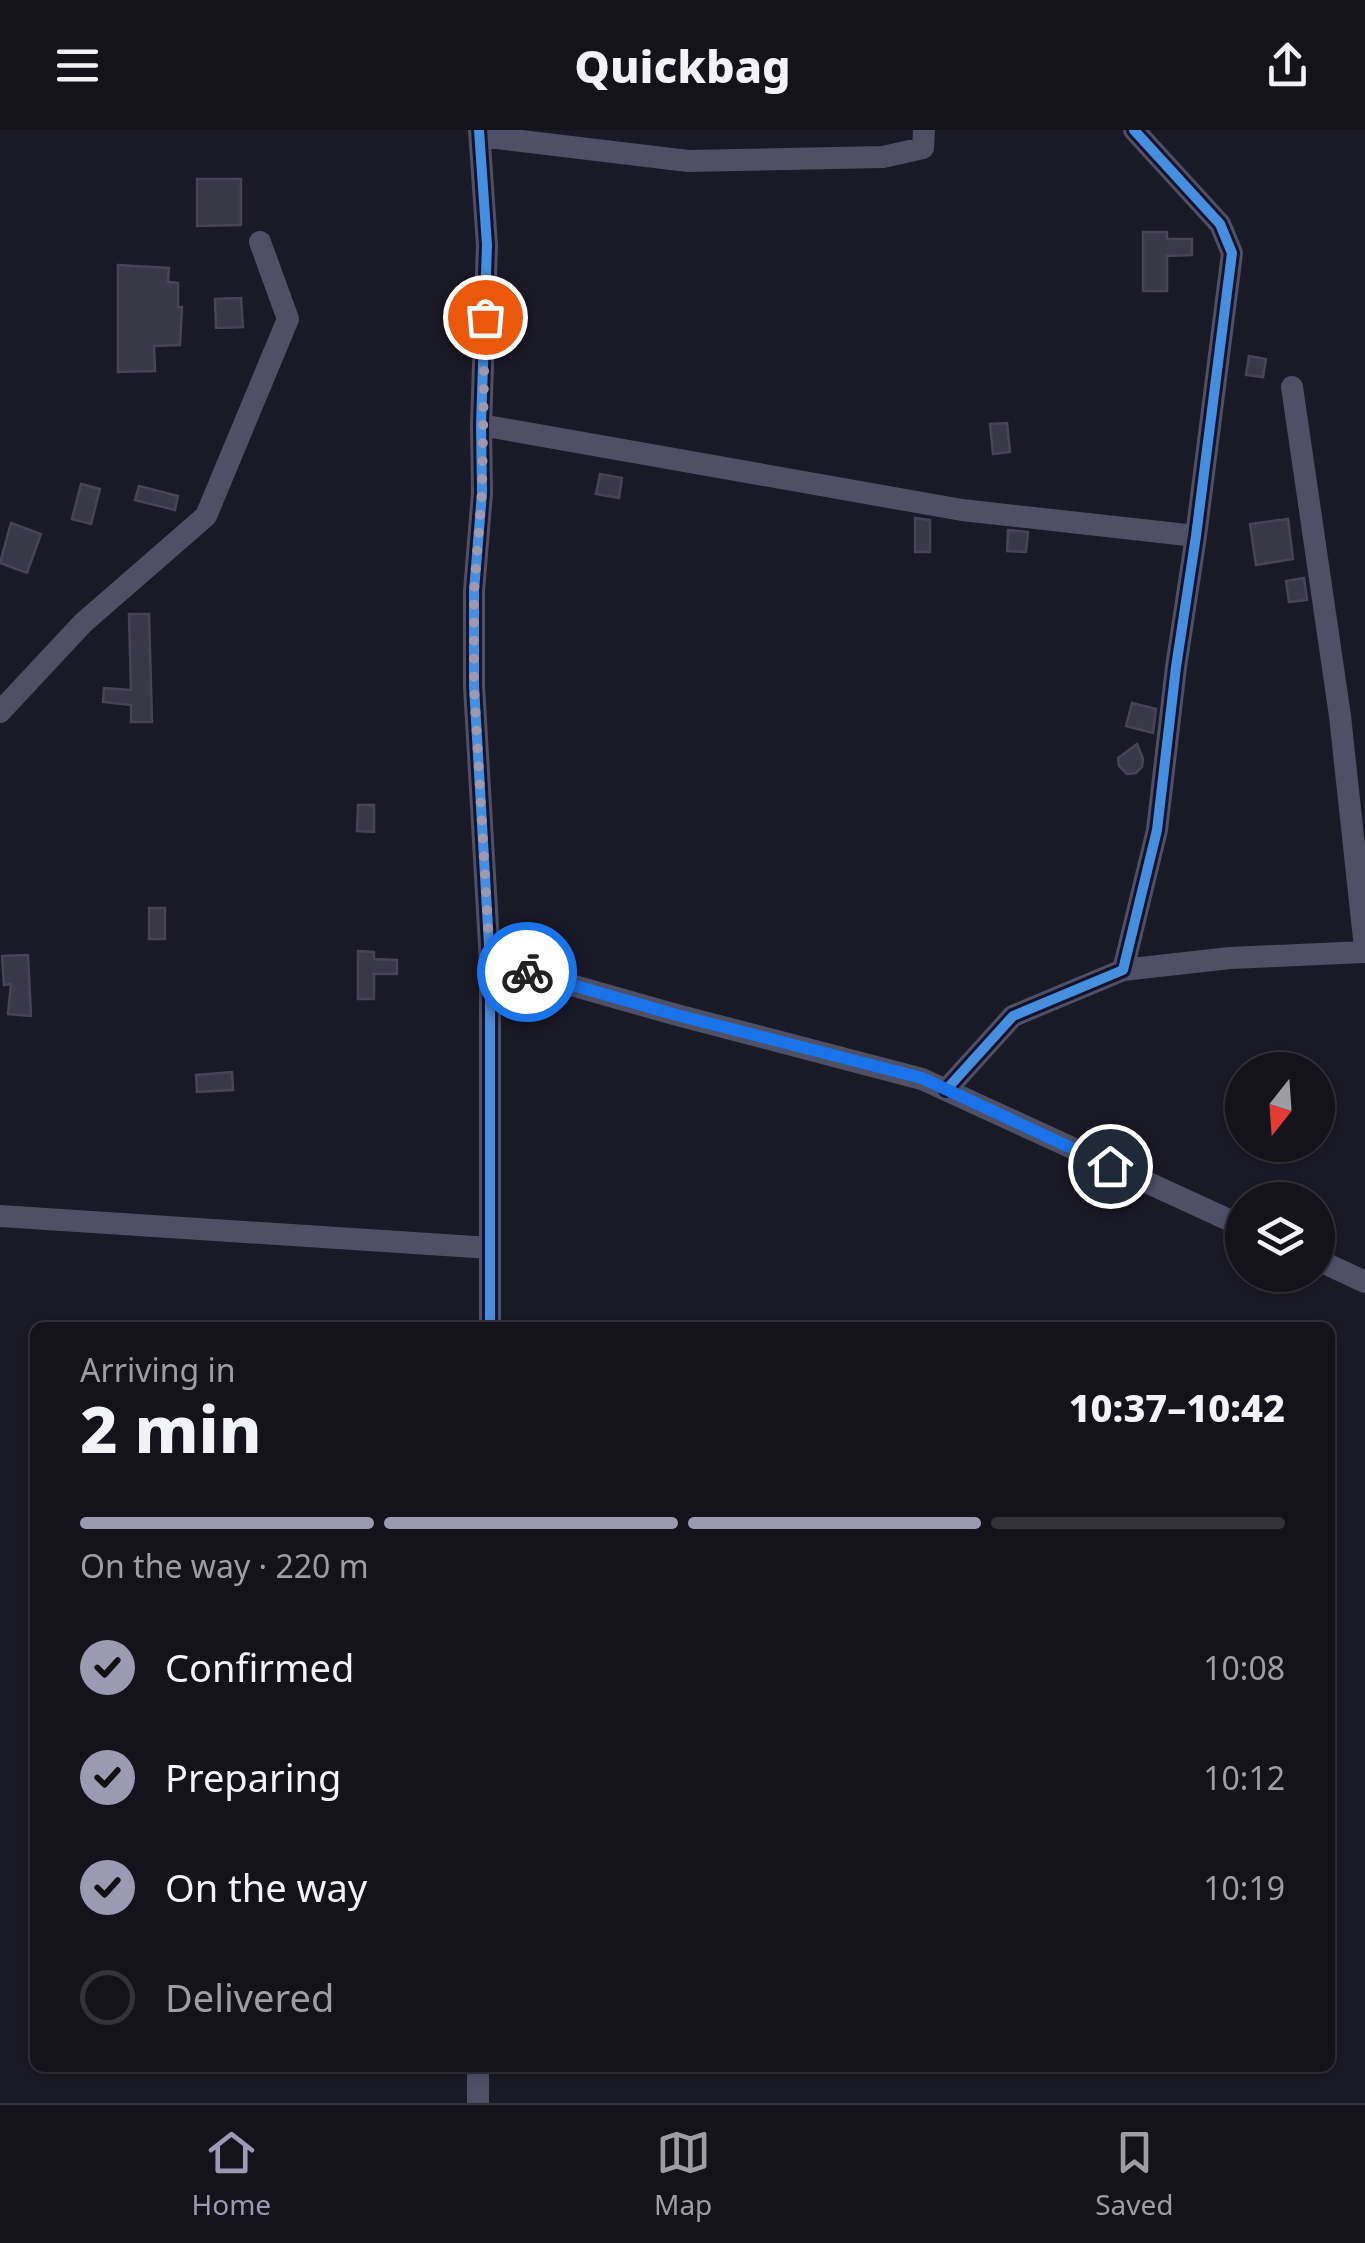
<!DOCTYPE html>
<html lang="en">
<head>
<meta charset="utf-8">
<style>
  body { margin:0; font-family:"Noto Sans",sans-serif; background:#212029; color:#f1f3f6; height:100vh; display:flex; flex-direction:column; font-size:38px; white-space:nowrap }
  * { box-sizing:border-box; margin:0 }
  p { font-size:32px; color:#9d9ea3 }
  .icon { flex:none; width:55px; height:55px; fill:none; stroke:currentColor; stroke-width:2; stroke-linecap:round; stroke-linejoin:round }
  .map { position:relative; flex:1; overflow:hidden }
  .panel { position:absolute; left:30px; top:1192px; width:1305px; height:750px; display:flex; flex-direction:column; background:#14131c; border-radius:15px; box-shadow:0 2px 8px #0004,0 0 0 2px #33323b }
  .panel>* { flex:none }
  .needle { width:65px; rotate:197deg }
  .fabs { position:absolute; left:1225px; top:922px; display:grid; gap:20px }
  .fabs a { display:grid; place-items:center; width:110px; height:110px; border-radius:50%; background:#14131c; box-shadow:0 2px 8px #0004,0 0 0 2px #33323b; font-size:50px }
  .pin { position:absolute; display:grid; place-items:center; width:85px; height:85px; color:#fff; margin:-42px; border:5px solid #fff; border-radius:50%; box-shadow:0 2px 10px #0007 }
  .courier { position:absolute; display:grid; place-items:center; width:100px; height:100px; margin:-50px; border:8px solid #1a73e8; border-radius:50%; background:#fff; color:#222; box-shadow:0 2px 12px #0007 }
  .headline em { font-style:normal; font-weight:800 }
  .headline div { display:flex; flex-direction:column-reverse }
  .headline { display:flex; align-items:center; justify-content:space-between; height:170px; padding:0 50px }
  h1 { font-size:65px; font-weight:800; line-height:75px }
  .bar { display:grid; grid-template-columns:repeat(4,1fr); gap:15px 10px; align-content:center; height:120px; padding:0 50px }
  .bar i { height:12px; border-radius:8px; background:#33323b }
  .bar .on { background:#9b9ab2 }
  .bar p { grid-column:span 4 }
  ol { padding:0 50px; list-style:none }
  li { display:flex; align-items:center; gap:30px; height:110px }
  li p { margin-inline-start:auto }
  li .icon { padding:10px; border-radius:50%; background:#9b9ab2; color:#111; stroke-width:4 }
  li:last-child { color:#9d9ea3 }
  li i { width:55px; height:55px; border:5px solid #33323b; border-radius:50% }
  header { display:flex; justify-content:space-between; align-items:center; height:130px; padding:0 50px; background:#14131c; font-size:45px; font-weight:800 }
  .dock { display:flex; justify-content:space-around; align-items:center; height:140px; border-top:2px solid #33323b; background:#14131c; font-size:28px; color:#9d9ea3 }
  .dock a { display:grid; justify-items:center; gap:5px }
  .dock .on { color:#9b9ab2 }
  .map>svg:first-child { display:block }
</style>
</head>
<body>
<header><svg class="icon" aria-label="menu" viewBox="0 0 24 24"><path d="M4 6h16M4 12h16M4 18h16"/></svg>Quickbag<svg class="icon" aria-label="share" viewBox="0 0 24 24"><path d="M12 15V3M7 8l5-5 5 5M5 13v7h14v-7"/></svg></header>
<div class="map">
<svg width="1365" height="1973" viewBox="0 0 1365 1973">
  <rect width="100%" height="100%" fill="#1a1926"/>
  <!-- building -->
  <path fill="#393847" stroke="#474458" stroke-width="2.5" d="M 197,49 L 241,49 L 241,95 L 197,96 Z
    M 1143,102 L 1167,102 L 1167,109 L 1192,109 L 1192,125 L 1167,126 L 1167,161 L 1143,161 Z
    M 118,135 L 169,138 L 168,152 L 178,153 L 178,177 L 182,177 L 180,215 L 154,216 L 155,241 L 118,242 Z
    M 241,168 L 243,197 L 216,198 L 215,169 Z
    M 1249,226 L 1266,229 L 1263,247 L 1246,245 Z
    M 1007,293 L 1010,322 L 993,324 L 990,294 Z
    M 600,344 L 622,348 L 619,368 L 596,364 Z
    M 81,354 L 100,359 L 91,394 L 72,389 Z
    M 139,356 L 178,366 L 175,380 L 135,370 Z
    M 915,388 L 930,390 L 930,422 L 915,422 Z
    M 1288,389 L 1293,429 L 1256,435 L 1250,394 Z
    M 11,393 L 41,404 L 27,443 L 0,433 Z
    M 1008,400 L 1028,402 L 1026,422 L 1007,421 Z
    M 1304,448 L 1307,470 L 1289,472 L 1286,451 Z
    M 129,484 L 149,484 L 152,592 L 131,592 L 131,575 L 103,572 L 104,558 L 131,560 Z
    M 1132,573 L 1156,579 L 1153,603 L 1126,596 Z
    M 1137,614 L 1143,629 L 1142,637 L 1136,643 L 1127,644 L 1119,636 L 1118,628 Z
    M 358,675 L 374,675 L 374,702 L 357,701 Z
    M 149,778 L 165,778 L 165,809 L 149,809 Z
    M 358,821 L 374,822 L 374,829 L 397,830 L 397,844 L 374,844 L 374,869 L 358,869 Z
    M 28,825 L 31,886 L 8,884 L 11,854 L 4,855 L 2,826 Z
    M 232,942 L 233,960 L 197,962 L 196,945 Z"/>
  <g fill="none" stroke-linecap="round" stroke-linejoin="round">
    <!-- minor -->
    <path stroke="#4f4f66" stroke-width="22" d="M 479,0 L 487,115 L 481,295 L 482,363 L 474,461 L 474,556 L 490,832 L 490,1198
      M 480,6 L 688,31 L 883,27 L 923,18 L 924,0
      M 1292,257 L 1340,586 L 1365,818
      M 481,295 L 962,380 L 1196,406
      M 0,582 L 83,493 L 206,386 L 288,189 L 260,112
      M 490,832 L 677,885 L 922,949 L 1242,1096
      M 1123,840 L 1230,828 L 1365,822
      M 946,960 L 1013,886 L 1123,840 L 1157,700 L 1176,537 L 1196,406 L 1232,123 L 1220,94 L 1134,0
      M 0,1086 L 490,1118
      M 1318,1130 L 1365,1152
      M 478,1938 L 478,1973"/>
    <defs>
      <path id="cycleway" d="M 479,0 L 487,115 L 481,295 L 482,363 L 474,461 L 474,556 L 490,832 L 490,1198
        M 946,960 L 1013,886 L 1123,840 L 1157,700 L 1176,537 L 1196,406 L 1232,123 L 1220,94 L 1134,0"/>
    </defs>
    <!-- cycleway casing -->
    <use href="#cycleway" stroke="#15132c" stroke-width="16"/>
    <!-- cycleway -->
    <use href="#cycleway" stroke="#468fdf" stroke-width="10"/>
  </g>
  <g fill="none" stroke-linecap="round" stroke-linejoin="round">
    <!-- done -->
    <path stroke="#9b9ab2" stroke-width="10" stroke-dasharray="0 18" d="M 485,187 L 482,362 L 474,461 L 474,556 L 490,832 L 527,842"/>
    <!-- route -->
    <path stroke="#1a73e8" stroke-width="12" d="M 527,842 L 677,885 L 922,948 L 1110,1036"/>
  </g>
</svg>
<div class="fabs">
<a><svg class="needle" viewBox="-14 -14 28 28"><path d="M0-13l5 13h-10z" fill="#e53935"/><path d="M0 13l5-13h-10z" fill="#9d9ea3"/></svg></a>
<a><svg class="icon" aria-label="layers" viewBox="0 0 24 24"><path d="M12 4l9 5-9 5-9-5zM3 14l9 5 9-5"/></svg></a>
</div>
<div class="pin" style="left:485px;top:187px;background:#ea580c"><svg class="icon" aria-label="bag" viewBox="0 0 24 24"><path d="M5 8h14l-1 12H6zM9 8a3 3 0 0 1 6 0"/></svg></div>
<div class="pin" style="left:1110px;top:1036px;background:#1f2937"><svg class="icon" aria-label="home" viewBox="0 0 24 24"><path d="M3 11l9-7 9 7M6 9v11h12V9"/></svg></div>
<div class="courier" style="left:527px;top:842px"><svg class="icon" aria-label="bike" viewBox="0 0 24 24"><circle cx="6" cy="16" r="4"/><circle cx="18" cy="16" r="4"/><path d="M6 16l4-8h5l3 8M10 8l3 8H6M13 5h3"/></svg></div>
<section class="panel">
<div class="headline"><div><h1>2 min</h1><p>Arriving in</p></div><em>10:37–10:42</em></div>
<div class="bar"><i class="on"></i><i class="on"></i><i class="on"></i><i></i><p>On the way · 220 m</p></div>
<ol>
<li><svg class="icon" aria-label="check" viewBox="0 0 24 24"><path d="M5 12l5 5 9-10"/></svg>Confirmed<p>10:08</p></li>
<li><svg class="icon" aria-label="check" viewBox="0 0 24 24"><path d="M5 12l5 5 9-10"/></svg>Preparing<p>10:12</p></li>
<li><svg class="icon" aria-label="check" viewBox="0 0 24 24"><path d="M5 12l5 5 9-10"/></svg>On the way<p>10:19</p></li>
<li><i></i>Delivered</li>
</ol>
</section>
</div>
<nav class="dock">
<a class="on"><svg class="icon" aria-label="home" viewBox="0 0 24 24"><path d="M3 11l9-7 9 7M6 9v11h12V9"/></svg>Home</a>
<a><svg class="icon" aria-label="map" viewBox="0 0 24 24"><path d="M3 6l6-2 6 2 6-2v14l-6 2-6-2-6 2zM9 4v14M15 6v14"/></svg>Map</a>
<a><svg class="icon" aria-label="saved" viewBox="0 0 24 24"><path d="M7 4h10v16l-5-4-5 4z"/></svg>Saved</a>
</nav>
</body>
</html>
